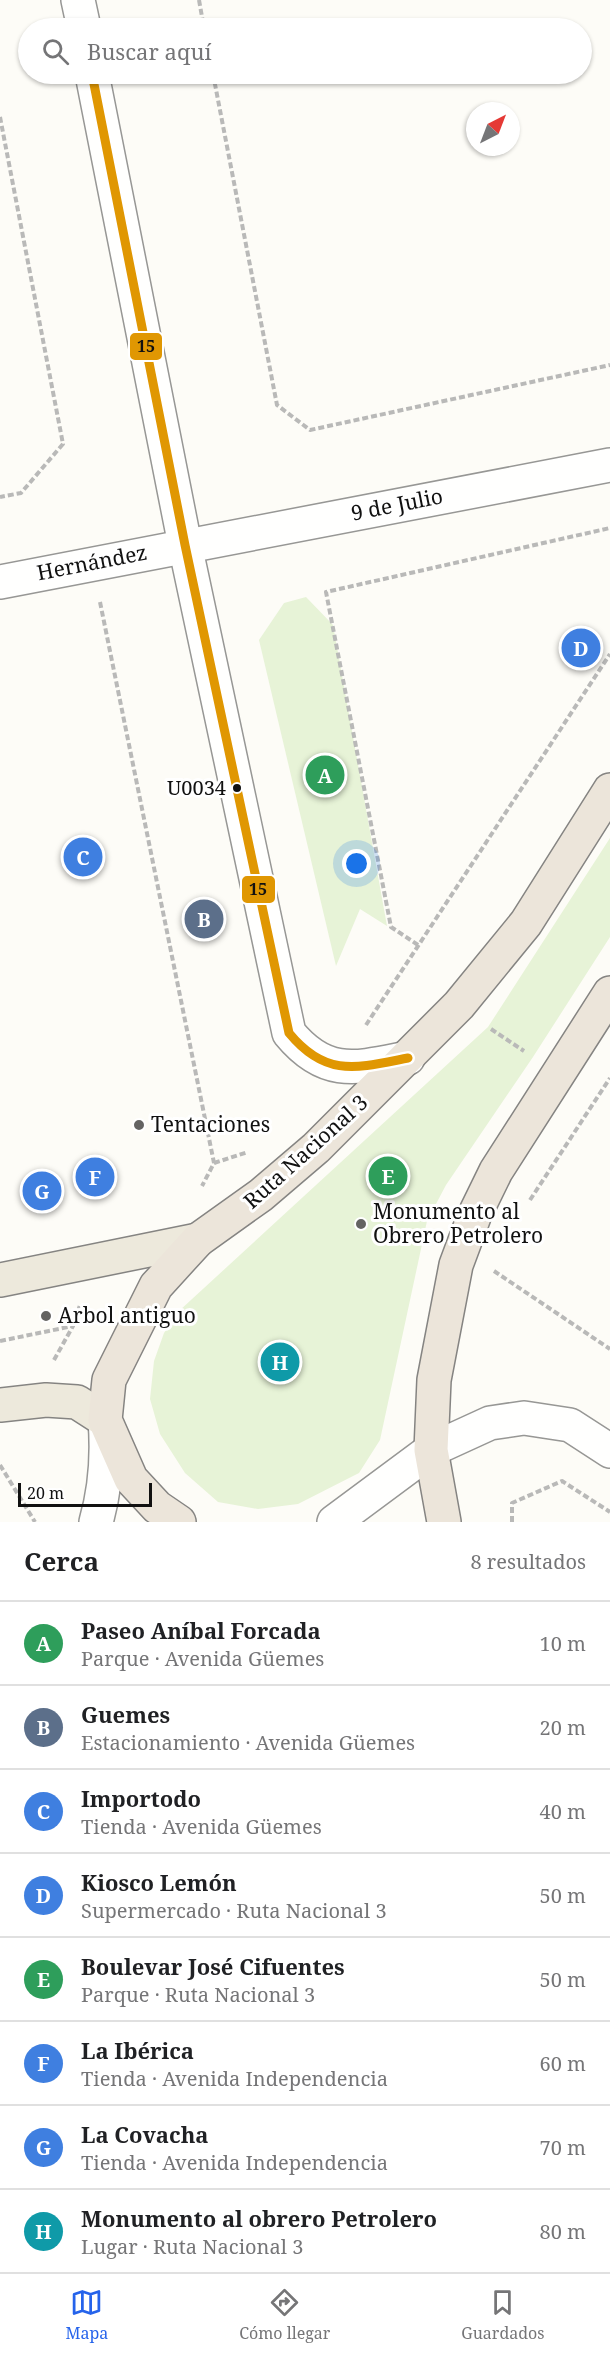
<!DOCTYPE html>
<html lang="es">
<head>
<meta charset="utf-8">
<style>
	:root { --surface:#fff; --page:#f6f6f6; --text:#202124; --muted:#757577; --line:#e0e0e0; --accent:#2563eb }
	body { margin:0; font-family:"Noto Serif",serif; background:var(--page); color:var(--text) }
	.compass { position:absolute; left:466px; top:102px; width:54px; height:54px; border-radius:50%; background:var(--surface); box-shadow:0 2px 4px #0004; rotate:42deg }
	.scale { position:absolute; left:18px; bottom:15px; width:134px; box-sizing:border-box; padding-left:6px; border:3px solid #111; border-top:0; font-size:16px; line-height:21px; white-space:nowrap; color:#111; -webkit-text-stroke:4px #fff; paint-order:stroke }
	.you { position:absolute; left:357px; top:864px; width:21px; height:21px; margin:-15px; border:4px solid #fff; border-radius:50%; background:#1a73e8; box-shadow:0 0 0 9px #1a73e833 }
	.badge { display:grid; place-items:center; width:39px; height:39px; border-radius:50%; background:var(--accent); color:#fff; font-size:20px; font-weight:700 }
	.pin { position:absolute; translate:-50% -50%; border:3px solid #fff; box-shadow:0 2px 6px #0006 }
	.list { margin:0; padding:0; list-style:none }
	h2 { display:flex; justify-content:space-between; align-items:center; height:78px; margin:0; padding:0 24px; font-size:26px }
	h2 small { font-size:20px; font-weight:400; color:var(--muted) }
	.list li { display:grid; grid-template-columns:39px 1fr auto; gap:18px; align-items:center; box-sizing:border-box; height:84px; padding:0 24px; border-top:2px solid var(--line) }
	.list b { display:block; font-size:22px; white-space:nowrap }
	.list p { margin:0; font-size:20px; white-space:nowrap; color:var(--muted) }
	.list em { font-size:20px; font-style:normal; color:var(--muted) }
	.icon { flex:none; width:33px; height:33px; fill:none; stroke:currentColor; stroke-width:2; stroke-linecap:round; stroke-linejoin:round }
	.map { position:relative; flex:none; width:610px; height:1522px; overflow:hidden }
	.search { position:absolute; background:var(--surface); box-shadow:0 2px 4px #0004; left:18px; right:18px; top:18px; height:66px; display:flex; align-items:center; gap:15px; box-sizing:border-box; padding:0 21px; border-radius:33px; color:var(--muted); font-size:22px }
	.sheet { height:750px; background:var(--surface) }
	nav { display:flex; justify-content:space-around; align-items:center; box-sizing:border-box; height:84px; border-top:2px solid var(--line); background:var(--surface); font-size:16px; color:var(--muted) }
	nav a { display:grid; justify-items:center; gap:3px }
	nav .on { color:var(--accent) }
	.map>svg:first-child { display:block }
	.grass { fill:#e7f3d7 }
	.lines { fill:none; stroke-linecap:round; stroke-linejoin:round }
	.minor-casing { stroke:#979795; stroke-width:36 }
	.tertiary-casing { stroke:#979795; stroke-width:36 }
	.primary-casing { stroke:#858482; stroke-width:36 }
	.trunk-casing { stroke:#858482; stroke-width:36 }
	.path { stroke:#b9b9b8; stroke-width:4; stroke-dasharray:6 3; stroke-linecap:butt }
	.minor { stroke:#fffffe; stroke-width:33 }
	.tertiary { stroke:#fffffe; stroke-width:33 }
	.primary { stroke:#ede9dc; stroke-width:33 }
	.trunk { stroke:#ece5da; stroke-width:33 }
	.bus-1-casing { stroke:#fff; stroke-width:14 }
	.bus-1 { stroke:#e09702; stroke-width:9 }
	.bus-dot { fill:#111; stroke:#fff; stroke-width:2 }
	.poi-dot { fill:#646362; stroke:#fff; stroke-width:2 }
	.labels { text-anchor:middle; stroke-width:6; stroke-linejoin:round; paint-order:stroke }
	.bus-label { font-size:20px; fill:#111; stroke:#fff; text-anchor:end }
	.street-label { font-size:21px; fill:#111; stroke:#fff }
	.poi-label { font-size:21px; fill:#111; stroke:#fff; text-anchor:start }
	.line-badge { stroke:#fff; stroke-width:2 }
	.pale-badge-label { font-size:16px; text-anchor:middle; font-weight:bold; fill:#111 }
</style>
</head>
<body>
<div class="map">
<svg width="610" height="1522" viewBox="0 0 610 1522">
	<rect width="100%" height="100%" fill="#fdfcf7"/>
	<g class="grass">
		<path d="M306 597 333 625 387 926 360 909 336 966 259 640 284 603Z"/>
		<path d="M610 838V937L533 1057 446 1185 427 1221 380 1440 359 1473 298 1504 258 1509 218 1502 185 1473 160 1434 150 1399 154 1361 164 1333 179 1311 488 1027Z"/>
	</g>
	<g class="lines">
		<defs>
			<path id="minor" d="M0 582 610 465"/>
			<g id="tertiary">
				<path d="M78 0 84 28"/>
				<path d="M92 74 185 545 289 1033C326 1078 357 1068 408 1058"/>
				<path d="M96 1522C106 1487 108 1456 105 1420"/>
				<path d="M334 1522 431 1450 490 1423 524 1418 570 1425 610 1451"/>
			</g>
			<g id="primary">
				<path d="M0 1280 198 1240"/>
				<path d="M0 1405 46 1400 77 1402 105 1420"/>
			</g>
			<g id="trunk">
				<path d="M179 1522 157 1507 131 1479 105 1420 109 1380 156 1286 198 1240 261 1195 316 1148 459 1005 526 923 610 790"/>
				<path d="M444 1522 431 1450 434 1380 456 1265 475 1214 496 1171 610 993"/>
			</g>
		</defs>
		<use href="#minor" class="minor-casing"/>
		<use href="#tertiary" class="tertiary-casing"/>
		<use href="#primary" class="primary-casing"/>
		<use href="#trunk" class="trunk-casing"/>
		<g class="path">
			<path d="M199 0 204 28"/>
			<path d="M213 74 277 405 310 430 610 365"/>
			<path d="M0 117 63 444 21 493 0 497"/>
			<path d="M100 602 214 1163 202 1186"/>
			<path d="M418 945 391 927 326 592 610 528"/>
			<path d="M366 1025 610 654"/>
			<path d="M491 1029 524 1051"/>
			<path d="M214 1163 248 1152"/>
			<path d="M530 1200 610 1078"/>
			<path d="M494 1271 610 1349"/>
			<path d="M0 1341 73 1326"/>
			<path d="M54 1360 73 1326 80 1305"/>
			<path d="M0 1465 35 1522"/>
			<path d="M512 1522V1503L562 1481 610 1512"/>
		</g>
		<use href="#minor" class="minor"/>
		<use href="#tertiary" class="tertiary"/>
		<use href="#primary" class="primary"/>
		<use href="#trunk" class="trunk"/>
		<defs>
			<path id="bus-1" d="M92 74 185 545 289 1033C326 1078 357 1068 408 1058"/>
		</defs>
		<use href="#bus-1" class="bus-1-casing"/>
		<use href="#bus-1" class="bus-1"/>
	</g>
	<circle class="bus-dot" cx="237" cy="788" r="5"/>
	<g class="poi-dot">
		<circle cx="139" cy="1125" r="6"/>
		<circle cx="361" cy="1224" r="6"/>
		<circle cx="46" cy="1316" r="6"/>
	</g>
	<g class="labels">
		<g class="bus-label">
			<text x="226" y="795">U0034</text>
		</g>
		<g class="street-label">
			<text transform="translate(397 505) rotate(-11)" y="7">9 de Julio</text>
			<text transform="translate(92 563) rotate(-11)" y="7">Hernández</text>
			<text transform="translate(306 1152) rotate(-42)" y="7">Ruta Nacional 3</text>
		</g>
		<g class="poi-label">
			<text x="151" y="1132">Tentaciones</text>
			<text x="373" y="1219">Monumento al<tspan x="373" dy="24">Obrero Petrolero</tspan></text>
			<text x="58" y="1323">Arbol antiguo</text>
		</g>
	</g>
	<g class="line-badge">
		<rect x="129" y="332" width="34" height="29" rx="6" fill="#e09702"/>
		<rect x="241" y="875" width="35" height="29" rx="6" fill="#e09702"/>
	</g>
	<g class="pale-badge-label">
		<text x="146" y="352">15</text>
		<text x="258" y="895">15</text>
	</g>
</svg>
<svg class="compass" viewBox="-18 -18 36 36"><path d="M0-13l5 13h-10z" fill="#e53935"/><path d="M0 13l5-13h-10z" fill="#757577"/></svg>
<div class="scale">20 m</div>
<div class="you"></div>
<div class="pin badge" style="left:325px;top:775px;background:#2e9e5b">A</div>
<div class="pin badge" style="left:204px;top:919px;background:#5c6f8a">B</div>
<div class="pin badge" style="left:83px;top:857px;background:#3f7fe0">C</div>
<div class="pin badge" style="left:581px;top:648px;background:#3f7fe0">D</div>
<div class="pin badge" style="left:388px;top:1176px;background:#2e9e5b">E</div>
<div class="pin badge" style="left:95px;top:1177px;background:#3f7fe0">F</div>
<div class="pin badge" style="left:42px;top:1191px;background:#3f7fe0">G</div>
<div class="pin badge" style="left:280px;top:1362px;background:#0f9aa8">H</div>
<div class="search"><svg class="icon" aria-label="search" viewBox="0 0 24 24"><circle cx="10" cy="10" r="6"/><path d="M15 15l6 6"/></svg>Buscar aquí</div>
</div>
<section class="sheet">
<h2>Cerca<small>8 resultados</small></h2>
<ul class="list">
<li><span class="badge" style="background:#2e9e5b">A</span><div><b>Paseo Aníbal Forcada</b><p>Parque · Avenida Güemes</p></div><em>10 m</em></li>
<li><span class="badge" style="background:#5c6f8a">B</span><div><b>Guemes</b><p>Estacionamiento · Avenida Güemes</p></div><em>20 m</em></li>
<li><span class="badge" style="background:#3f7fe0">C</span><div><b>Importodo</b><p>Tienda · Avenida Güemes</p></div><em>40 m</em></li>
<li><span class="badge" style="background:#3f7fe0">D</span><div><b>Kiosco Lemón</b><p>Supermercado · Ruta Nacional 3</p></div><em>50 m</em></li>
<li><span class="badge" style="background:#2e9e5b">E</span><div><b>Boulevar José Cifuentes</b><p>Parque · Ruta Nacional 3</p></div><em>50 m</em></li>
<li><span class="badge" style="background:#3f7fe0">F</span><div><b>La Ibérica</b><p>Tienda · Avenida Independencia</p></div><em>60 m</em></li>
<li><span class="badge" style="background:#3f7fe0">G</span><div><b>La Covacha</b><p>Tienda · Avenida Independencia</p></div><em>70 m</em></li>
<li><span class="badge" style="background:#0f9aa8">H</span><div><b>Monumento al obrero Petrolero</b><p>Lugar · Ruta Nacional 3</p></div><em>80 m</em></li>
</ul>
</section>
<nav>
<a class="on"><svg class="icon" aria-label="map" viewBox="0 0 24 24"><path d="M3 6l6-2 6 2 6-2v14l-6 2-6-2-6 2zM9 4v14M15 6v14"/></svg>Mapa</a>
<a><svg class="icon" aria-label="directions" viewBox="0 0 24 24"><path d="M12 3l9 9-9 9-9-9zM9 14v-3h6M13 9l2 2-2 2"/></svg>Cómo llegar</a>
<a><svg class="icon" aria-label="saved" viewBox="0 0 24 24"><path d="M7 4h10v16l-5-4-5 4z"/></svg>Guardados</a>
</nav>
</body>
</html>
